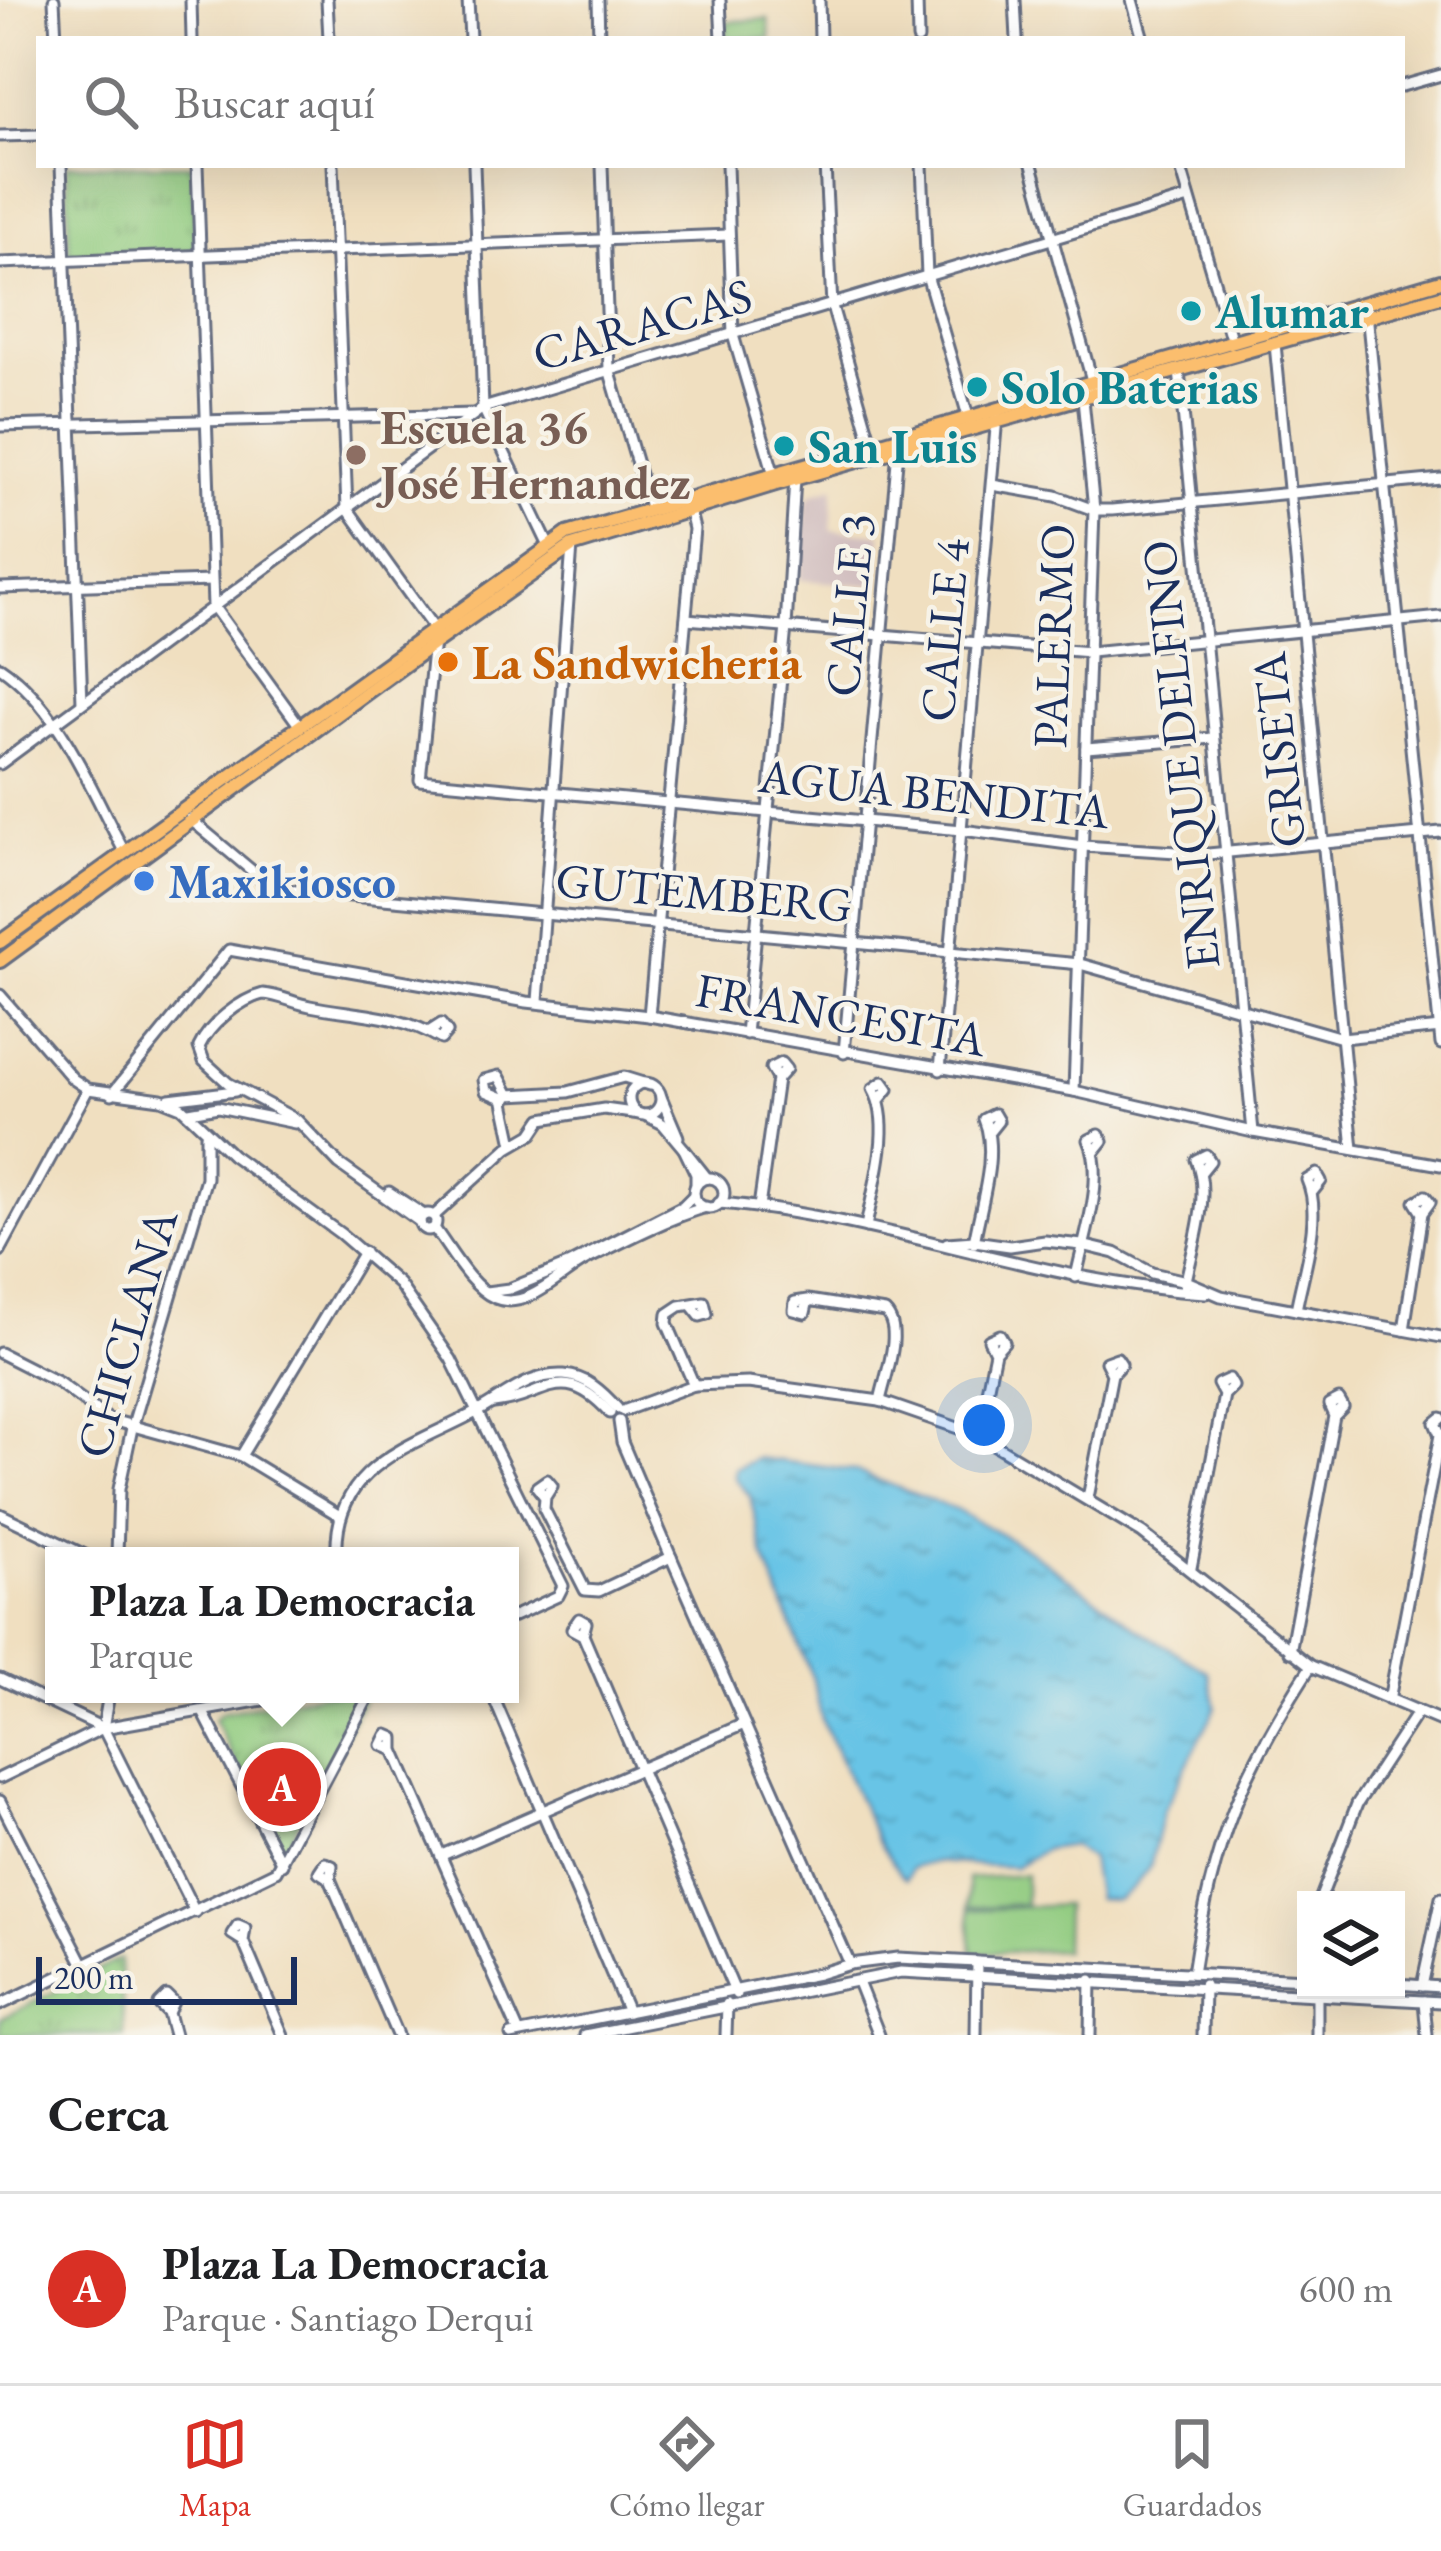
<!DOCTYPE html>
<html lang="es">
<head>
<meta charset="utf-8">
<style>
	:root { --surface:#fff; --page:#f2f2f2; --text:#202124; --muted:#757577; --line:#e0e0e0; --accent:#d93025 }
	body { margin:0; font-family:"EB Garamond",serif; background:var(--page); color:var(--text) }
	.controls { position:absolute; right:36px; bottom:36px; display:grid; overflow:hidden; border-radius:0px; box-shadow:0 12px 48px #0002 }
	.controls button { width:108px; height:108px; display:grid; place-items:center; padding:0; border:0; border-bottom:3px solid var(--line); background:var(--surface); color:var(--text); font:60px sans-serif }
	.scale { position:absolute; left:36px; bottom:30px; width:261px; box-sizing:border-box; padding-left:12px; border:6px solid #1b2f5e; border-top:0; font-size:33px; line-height:42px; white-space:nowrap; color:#1b2f5e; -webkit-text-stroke:9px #f7f3e8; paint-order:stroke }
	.you { position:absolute; left:984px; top:1425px; width:42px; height:42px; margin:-30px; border:9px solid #fff; border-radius:50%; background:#1a73e8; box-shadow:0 0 0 18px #1a73e833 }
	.badge { display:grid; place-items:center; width:78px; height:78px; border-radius:50%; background:var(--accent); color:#fff; font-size:39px; font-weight:700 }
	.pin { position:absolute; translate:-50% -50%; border:6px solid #fff; box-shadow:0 3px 12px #0006 }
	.popup { position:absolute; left:45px; top:1547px; width:474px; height:156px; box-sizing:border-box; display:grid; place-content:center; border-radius:0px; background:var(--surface); filter:drop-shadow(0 3px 9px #0005); font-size:39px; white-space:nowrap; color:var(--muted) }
	.popup b { font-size:45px; color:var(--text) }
	.popup::after { content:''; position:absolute; left:50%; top:100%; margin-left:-24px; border:24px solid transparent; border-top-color:var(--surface) }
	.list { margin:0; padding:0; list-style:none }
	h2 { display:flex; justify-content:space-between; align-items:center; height:156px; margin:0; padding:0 48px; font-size:51px }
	h2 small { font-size:39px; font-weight:400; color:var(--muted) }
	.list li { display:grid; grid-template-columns:78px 1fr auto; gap:36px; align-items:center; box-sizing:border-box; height:192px; padding:0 48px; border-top:3px solid var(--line) }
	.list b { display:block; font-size:45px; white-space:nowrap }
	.list p { margin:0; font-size:39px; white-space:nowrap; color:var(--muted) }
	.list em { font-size:39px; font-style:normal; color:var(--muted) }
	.icon { flex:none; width:66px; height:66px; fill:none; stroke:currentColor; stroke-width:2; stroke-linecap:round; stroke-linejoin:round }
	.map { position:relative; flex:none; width:1441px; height:2035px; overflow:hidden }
	.search { position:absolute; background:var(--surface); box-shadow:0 12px 48px #0002; left:36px; right:36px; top:36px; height:132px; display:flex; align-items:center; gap:30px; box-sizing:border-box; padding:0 42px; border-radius:0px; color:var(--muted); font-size:45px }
	.sheet { height:348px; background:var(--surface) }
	nav { display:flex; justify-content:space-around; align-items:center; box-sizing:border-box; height:168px; border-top:3px solid var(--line); background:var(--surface); font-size:33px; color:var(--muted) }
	nav a { display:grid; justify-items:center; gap:6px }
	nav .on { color:var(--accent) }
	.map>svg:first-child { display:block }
	.industrial { fill:#d2bfc0 }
	.grass { fill:#90cb7f; stroke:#567d6e; stroke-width:3 }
	.park { fill:url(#park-tufts); stroke:#567d6e; stroke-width:3 }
	.water { fill:url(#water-ripples); stroke:#427aa2; stroke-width:3 }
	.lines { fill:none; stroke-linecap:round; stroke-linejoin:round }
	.minor-casing { stroke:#666d80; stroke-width:15 }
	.major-casing { stroke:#666d80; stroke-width:18 }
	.minor { stroke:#fff; stroke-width:9 }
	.major { stroke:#fbbe6e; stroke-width:12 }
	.culture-dot { fill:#0f9aa8; stroke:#f7f3e8; stroke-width:4.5 }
	.education-dot { fill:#8d6e63; stroke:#f7f3e8; stroke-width:4.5 }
	.food-dot { fill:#e8710a; stroke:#f7f3e8; stroke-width:4.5 }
	.shop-dot { fill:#3f7fe0; stroke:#f7f3e8; stroke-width:4.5 }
	.labels { text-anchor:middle; stroke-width:9; stroke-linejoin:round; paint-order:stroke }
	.culture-label { font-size:48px; font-weight:bold; fill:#0d838f; stroke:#f7f3e8; text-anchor:start }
	.street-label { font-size:48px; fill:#1b2f5e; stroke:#f7f3e8 }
	.education-label { font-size:48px; font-weight:bold; fill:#785e54; stroke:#f7f3e8; text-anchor:start }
	.food-label { font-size:48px; font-weight:bold; fill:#c56008; stroke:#f7f3e8; text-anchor:start }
	.shop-label { font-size:48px; font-weight:bold; fill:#366cbe; stroke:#f7f3e8; text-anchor:start }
</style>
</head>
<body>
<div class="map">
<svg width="1441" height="2035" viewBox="0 0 1441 2035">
	<defs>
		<pattern id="park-tufts" width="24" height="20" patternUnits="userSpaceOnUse" patternTransform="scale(3)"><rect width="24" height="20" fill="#90cb7f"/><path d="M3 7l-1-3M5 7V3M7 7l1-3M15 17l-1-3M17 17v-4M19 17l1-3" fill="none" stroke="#75a56b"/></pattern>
		<pattern id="water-ripples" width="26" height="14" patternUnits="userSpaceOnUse" patternTransform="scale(3)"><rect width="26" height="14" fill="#68c4e6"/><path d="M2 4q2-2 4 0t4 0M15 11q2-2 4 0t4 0" fill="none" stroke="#55a0be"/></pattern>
	</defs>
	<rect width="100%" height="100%" fill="#f7f3e8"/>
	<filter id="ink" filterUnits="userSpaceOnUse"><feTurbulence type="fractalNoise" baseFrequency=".00833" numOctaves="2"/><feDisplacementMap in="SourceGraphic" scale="24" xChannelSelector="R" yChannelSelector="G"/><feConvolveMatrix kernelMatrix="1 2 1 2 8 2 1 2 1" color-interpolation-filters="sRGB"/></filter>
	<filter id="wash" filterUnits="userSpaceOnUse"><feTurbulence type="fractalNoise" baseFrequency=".004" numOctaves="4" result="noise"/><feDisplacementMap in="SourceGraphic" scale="48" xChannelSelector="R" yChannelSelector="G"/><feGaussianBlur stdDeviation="2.7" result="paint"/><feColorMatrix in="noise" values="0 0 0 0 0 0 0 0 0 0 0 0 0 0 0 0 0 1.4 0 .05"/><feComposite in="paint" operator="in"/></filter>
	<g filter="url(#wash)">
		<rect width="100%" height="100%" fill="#f0dfc0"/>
		<path class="industrial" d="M834 487 831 530 882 534 878 586 800 580 806 503 812 494Z"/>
		<g class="grass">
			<path d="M768 19 770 39H727L726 22Z"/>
			<path d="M1025 1875V1904L968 1908V1879Z"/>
			<path d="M1065 1905 1064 1950 972 1953 969 1910Z"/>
		</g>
		<g class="park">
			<path d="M67 165H192L195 245 191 251 69 255Z"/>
			<path d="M318 1694H366L283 1853 279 1852 214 1719 222 1712Z"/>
			<path d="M120 1959 124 2035H0V2019Z"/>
		</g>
		<path class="water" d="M758 1458 855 1471 956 1510 1029 1550 1143 1632 1208 1672 1216 1707 1163 1812 1150 1867 1132 1889 1116 1900 1097 1899 1090 1859 1072 1845 1045 1849 1015 1867 933 1862 912 1868 906 1879 902 1876 878 1842 822 1720 813 1680 764 1556 750 1496 735 1478V1469Z"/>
	</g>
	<g filter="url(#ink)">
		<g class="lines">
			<defs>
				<g id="minor">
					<path d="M54 0 56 39"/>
					<path d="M191 0 192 39"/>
					<path d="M327 0 329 39"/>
					<path d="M468 0 470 39"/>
					<path d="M598 0 599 39"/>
					<path d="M720 0 722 39"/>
					<path d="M819 0 820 39"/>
					<path d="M917 0 918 39"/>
					<path d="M1015 0 1017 39"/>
					<path d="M1132 0 1143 39"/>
					<path d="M1402 86 1441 75"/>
					<path d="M0 136 39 135"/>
					<path d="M61 165 82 702"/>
					<path d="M197 165 213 606 299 725"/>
					<path d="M333 165 347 508 435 630 420 780 962 830 1083 846 1208 854 1441 832"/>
					<path d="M474 165 483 408 548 544"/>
					<path d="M602 165 609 369 650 508"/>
					<path d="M727 165 733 335 775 478"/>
					<path d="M825 165 832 306 872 446"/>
					<path d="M922 165 927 275 970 423"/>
					<path d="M1032 165 1093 384 1083 399 1094 510 1074 1091"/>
					<path d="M1180 165 1232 342"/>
					<path d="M0 263 729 235"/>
					<path d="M1366 303 1441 1044"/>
					<path d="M1275 344 1353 1149"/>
					<path d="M1179 370 1253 1132"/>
					<path d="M0 426 474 414"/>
					<path d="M992 485 1056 496 1094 510H1112L1441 479"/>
					<path d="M0 588 211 581"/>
					<path d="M686 619 1090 652 1441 617"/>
					<path d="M0 667C61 708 91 790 125 853"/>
					<path d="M1086 748 1214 738"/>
					<path d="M0 764 483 408 1189 198"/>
					<path d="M190 819 263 880 286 890 1080 964 1342 1038 1441 1028"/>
					<path d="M0 995 73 1079 88 1089 161 1099 181 1107 232 1155 341 1234 399 1284 451 1359 563 1586 558 1596 510 1618"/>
					<path d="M538 1001 572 546"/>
					<path d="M649 1016 694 529 689 508"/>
					<path d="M746 1034 786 627 795 478"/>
					<path d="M844 1053 898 450"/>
					<path d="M940 1070 997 417"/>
					<circle cx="645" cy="1099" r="16"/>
					<path d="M112 1094 229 950 527 1002 649 1016 1074 1091 1253 1132 1441 1165"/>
					<path d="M661 1097 678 1137"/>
					<path d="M169 1099 235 1091"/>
					<path d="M505 1099 486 1091 484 1080 499 1076 509 1095"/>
					<path d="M189 1112 218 1107 295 1123"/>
					<path d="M645 1115 663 1124 684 1149"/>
					<path d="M513 1144 504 1102 509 1095 568 1092 624 1077 650 1085"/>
					<circle cx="709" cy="1193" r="15"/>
					<path d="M696 1185V1174L684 1149 707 1178"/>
					<path d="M389 1192 424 1215"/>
					<path d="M719 1203C884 1217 1040 1283 1206 1293"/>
					<path d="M759 1207 777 1079 786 1069 781 1063 771 1068 777 1079"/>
					<circle cx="428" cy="1222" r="8"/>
					<path d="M434 1216 508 1148 532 1134 542 1119 604 1109 640 1114"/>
					<path d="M420 1222 339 1164 297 1120 228 1083 204 1061 199 1047C209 1025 239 1000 263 994 279 995 294 1003 310 1006 355 1015 401 1014 441 1039L447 1032 441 1024 430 1031"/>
					<path d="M866 1227C873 1186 894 1125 873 1089L883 1082 888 1089 880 1099"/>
					<path d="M434 1228C450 1249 470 1287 495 1298 527 1312 562 1272 586 1260 624 1241 666 1219 706 1207"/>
					<path d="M947 1243 974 1241 1010 1246 1045 1241 1082 1245 1115 1253 1152 1273 1186 1281 1221 1296 1441 1337"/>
					<path d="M974 1243C980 1206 999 1154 984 1119L994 1114 998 1121 990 1131"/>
					<path d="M0 1251 88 1089"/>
					<path d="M1076 1277C1084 1237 1106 1178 1089 1140L1099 1135 1103 1141 1095 1151"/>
					<path d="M1185 1286C1192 1248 1212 1195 1196 1160L1206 1155 1210 1161 1202 1171"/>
					<path d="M486 1292 509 1289 568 1265 683 1206 694 1195"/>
					<path d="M808 1300 805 1313 794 1310 795 1302 808 1300 885 1312C904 1330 885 1376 880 1401"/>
					<path d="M692 1306 700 1316 707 1314 704 1302 680 1306 668 1314 667 1323 694 1385"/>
					<path d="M1296 1310C1303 1271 1323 1216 1307 1180L1317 1174 1321 1181 1313 1191"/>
					<path d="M1404 1330 1422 1213 1430 1202 1425 1196 1415 1202 1422 1213"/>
					<path d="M0 1353 59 1383 108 1419 241 1456 340 1516"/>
					<path d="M494 1403C544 1399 561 1359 610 1413"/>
					<path d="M623 1411 694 1385 748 1383 880 1401 978 1435 1142 1533 1311 1666 1441 1721"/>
					<path d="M619 1421 622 1442 671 1557 850 1964"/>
					<path d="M978 1435 995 1352 1004 1342 1000 1335 989 1340 995 1352"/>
					<path d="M241 1456 364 1252"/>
					<path d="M545 1497 552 1486 547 1480 537 1487 545 1497 544 1509 585 1590 599 1591 671 1557"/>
					<path d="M1088 1498 1112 1374 1121 1364 1117 1358 1106 1362 1112 1374"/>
					<path d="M0 1514 87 1556"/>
					<path d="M117 1556 119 1489 132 1428 206 1178V1135"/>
					<path d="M337 1556C332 1463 415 1446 480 1410 507 1395 530 1373 564 1375 587 1377 602 1391 617 1408"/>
					<path d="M1191 1568 1224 1395 1233 1386 1229 1379 1218 1384 1224 1395"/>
					<path d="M583 1635 572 1629 579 1619 586 1623 583 1635 736 1994"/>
					<path d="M1290 1652 1334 1416 1343 1407 1339 1400 1329 1405 1334 1416"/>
					<path d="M0 1679 103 1728"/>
					<path d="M109 1694 103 1728 195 1912"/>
					<path d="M492 1694 628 2012"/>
					<path d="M1389 1700 1440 1435 1435 1423 1441 1418"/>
					<path d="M203 1712 282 1864"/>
					<path d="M394 1750 382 1745 387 1735 394 1738V1750L519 2033"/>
					<path d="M0 1778 103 1728 297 1694"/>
					<path d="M0 1801 84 1965"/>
					<path d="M442 1855 744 1724"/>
					<path d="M330 1879 319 1872 325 1863 332 1866 330 1879 397 2035"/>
					<path d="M1320 1900 1357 1804 1418 1711"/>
					<path d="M243 1941 245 1928 238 1925 232 1934 243 1941 283 2035"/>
					<path d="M1193 1973C1212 1844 1240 1775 1311 1666"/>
					<path d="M858 1982 879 2035"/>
					<path d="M1396 1984 1441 1987"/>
					<path d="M1422 1986 1441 1898"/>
					<path d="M1424 2001 1427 2035"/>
					<path d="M0 2005 276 1871 370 1694"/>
					<path d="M168 2013 173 2002 167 1996 159 2004 168 2013 174 2035"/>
					<path d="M511 2035 818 1974 850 1964 898 1958 1306 1979"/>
					<path d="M585 2035 901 1972 1441 2002"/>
					<path d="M726 2035 727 2004"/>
					<path d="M976 2035 977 1962"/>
					<path d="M1090 2035 1091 1980"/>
					<path d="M1203 2035 1204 1985"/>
					<path d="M1317 2035V1990"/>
				</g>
				<g id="major">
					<path d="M0 942 567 534 1441 281"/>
					<path d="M0 961 436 642 572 546 776 484 1441 296"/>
				</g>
			</defs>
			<use href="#minor" class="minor-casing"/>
			<use href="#major" class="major-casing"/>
			<use href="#minor" class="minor"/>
			<use href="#major" class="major"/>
		</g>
	</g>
	<g class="culture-dot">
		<circle cx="1191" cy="311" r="12"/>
		<circle cx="977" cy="387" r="12"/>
		<circle cx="784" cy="446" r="12"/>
	</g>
	<circle class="education-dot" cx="356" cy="455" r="12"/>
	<circle class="food-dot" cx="448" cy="662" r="12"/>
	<circle class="shop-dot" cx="144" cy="881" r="12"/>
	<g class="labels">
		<g class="culture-label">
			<text x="1215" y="328">Alumar</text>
			<text x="1001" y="404">Solo Baterias</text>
			<text x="808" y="463">San Luis</text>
		</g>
		<g class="street-label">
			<text transform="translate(642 324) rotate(-16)" y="17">CARACAS</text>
			<text transform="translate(849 605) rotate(-85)" y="17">CALLE 3</text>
			<text transform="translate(944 630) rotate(-85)" y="17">CALLE 4</text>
			<text transform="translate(1053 636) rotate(-88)" y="17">PALERMO</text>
			<text transform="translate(1278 750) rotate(-96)" y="17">GRISETA</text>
			<text transform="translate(1180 755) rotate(-96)" y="17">ENRIQUE DELFINO</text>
			<text transform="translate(934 793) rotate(6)" y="17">AGUA BENDITA</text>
			<text transform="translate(704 892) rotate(5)" y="17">GUTEMBERG</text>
			<text transform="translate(841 1014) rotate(10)" y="17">FRANCESITA</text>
			<text transform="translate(126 1333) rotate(-74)" y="17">CHICLANA</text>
		</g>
		<g class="education-label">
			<text x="380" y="444">Escuela 36<tspan x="380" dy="55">José Hernandez</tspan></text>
		</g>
		<g class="food-label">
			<text x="472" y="679">La Sandwicheria</text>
		</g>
		<g class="shop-label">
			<text x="168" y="898">Maxikiosco</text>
		</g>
	</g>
</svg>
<div class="controls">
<button><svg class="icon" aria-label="layers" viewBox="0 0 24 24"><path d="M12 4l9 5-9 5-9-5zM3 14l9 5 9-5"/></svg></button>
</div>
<div class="scale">200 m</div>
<div class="you"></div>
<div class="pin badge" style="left:282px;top:1787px">A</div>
<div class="popup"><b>Plaza La Democracia</b>Parque</div>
<div class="search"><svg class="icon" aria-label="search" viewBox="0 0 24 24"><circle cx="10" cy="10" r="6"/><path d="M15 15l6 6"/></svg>Buscar aquí</div>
</div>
<section class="sheet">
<h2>Cerca<small></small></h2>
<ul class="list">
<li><span class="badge">A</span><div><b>Plaza La Democracia</b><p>Parque · Santiago Derqui</p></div><em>600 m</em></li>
</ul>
</section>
<nav>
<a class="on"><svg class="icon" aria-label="map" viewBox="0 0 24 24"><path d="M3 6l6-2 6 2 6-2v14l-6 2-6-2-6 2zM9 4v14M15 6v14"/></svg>Mapa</a>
<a><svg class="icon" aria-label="directions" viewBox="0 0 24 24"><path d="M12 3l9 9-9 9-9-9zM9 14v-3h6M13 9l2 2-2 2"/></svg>Cómo llegar</a>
<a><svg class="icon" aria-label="saved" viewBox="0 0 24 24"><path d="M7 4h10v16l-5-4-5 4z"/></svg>Guardados</a>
</nav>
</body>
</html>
